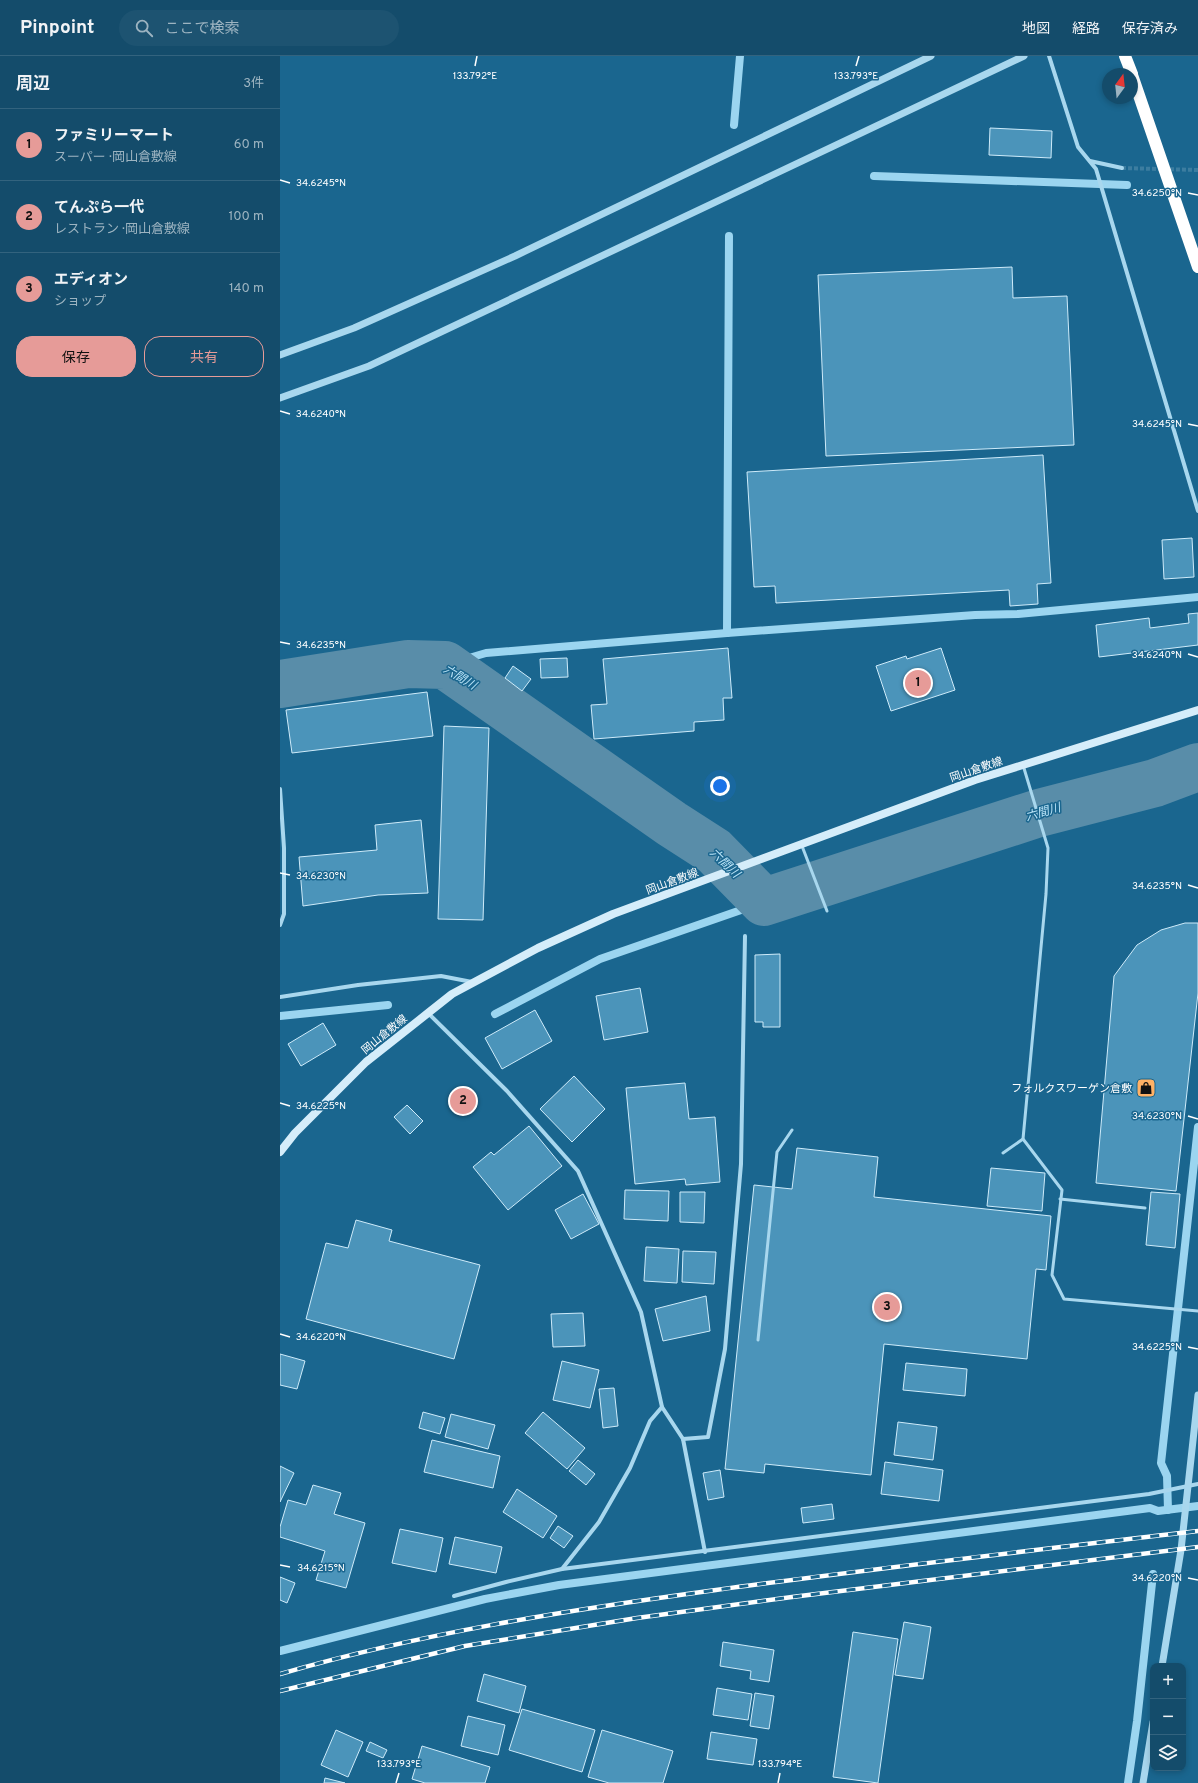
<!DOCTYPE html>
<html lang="ja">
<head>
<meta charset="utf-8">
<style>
	:root { --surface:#144c6b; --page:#1d5371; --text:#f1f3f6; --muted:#9db4c1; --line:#33637e; --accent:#e69b98 }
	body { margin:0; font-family:Overpass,"Noto Sans JP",sans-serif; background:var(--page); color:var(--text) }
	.controls { position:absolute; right:12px; bottom:12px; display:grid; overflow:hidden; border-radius:8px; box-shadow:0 2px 6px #0003 }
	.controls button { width:36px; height:36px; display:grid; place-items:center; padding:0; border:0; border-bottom:1px solid var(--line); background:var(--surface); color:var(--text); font:20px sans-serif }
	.compass { position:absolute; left:822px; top:12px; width:36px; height:36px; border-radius:50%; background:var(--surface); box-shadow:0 2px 6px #0003; rotate:15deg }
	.you { position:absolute; left:440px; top:730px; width:14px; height:14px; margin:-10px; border:3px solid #fff; border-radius:50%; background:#1a73e8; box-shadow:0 0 0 6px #1a73e833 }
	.badge { display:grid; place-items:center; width:26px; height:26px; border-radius:50%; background:var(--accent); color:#111; font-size:13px; font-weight:700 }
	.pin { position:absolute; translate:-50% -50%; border:2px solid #fff; box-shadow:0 1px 4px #0006 }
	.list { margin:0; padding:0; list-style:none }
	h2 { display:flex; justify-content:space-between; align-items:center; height:52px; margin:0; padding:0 16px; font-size:17px }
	h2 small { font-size:13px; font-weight:400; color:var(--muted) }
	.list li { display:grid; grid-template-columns:26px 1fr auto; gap:12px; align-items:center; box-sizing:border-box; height:72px; padding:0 16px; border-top:1px solid var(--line) }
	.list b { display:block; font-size:15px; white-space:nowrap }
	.list p { margin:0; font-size:13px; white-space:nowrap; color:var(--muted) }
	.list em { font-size:13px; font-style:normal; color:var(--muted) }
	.actions { display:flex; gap:8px; padding:12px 16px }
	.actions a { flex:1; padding:9px 0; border:1px solid var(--accent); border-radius:16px; text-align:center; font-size:14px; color:var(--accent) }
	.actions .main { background:var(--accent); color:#111 }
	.icon { flex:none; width:22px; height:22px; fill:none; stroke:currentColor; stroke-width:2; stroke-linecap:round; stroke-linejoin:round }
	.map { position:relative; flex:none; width:918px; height:1727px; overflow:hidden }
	header { display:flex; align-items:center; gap:24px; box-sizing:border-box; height:56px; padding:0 20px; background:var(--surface); border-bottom:1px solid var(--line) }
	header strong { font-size:19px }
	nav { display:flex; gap:22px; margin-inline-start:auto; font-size:14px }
	.search { width:280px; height:36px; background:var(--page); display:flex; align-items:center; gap:10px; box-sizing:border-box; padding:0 14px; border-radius:22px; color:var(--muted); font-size:15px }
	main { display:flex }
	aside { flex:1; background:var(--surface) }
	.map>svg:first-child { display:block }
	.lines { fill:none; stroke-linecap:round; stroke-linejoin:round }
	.stream { stroke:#9bd5f0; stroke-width:8 }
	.river { stroke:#598da9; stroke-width:48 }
	.building { fill:#4b94ba; stroke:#ceebfa }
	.minor-tunnel { stroke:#3c7da0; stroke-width:4; stroke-dasharray:4 2; stroke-linecap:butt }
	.service { stroke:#a8d7ee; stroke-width:3 }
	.minor { stroke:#a8d7ee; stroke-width:4 }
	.tertiary { stroke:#a8d7ee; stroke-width:7 }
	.secondary { stroke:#d5edfa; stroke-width:8 }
	.motorway { stroke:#fff; stroke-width:12 }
	.rail-casing { stroke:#fff; stroke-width:4.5 }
	.rail { stroke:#1a668f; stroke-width:3; stroke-dasharray:9; stroke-linecap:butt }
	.ticks { fill:none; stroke:#fff; stroke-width:1.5 }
	.labels { text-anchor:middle; stroke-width:3; stroke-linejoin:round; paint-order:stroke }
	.street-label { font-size:11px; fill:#fff; stroke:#1a668f }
	.poi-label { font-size:11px; fill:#fff; stroke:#1a668f; text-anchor:end }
	.water-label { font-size:12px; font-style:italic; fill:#b8e2f6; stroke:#1a668f }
	.ticks-label { font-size:10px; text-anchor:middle; fill:#fff; stroke:#1a668f; stroke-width:3; stroke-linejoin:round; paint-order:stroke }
</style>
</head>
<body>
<header>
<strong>Pinpoint</strong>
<div class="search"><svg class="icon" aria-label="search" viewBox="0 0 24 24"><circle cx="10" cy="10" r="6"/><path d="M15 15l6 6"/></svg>ここで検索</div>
<nav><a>地図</a><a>経路</a><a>保存済み</a></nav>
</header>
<main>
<aside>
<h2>周辺<small>3件</small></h2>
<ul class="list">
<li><span class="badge">1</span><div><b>ファミリーマート</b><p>スーパー · 岡山倉敷線</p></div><em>60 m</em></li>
<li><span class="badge">2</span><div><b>てんぷら一代</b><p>レストラン · 岡山倉敷線</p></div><em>100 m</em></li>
<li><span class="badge">3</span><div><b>エディオン</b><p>ショップ</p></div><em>140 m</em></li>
</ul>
<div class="actions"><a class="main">保存</a><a>共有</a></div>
</aside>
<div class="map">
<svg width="918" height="1727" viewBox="0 0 918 1727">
	<rect width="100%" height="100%" fill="#1a668f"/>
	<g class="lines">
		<g class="stream">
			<path d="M454 69 460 0"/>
			<path d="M594 120 847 129"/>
			<path d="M447 577 449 180"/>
			<path d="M165 609 206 597 447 577 695 559 738 558 918 541"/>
			<path d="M915 712 918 717"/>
			<path d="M215 958 320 903 484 846"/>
			<path d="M0 960 108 949"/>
			<path d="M888 1454 887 1420 881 1407 918 1071"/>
			<path d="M0 1595 205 1543 279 1529 870 1452 878 1455 918 1450"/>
			<path d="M848 1727 857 1665 873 1518"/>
		</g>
		<path class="river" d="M0 628 128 608 165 609 392 768 434 795 484 846 759 757 875 727 918 711"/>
	</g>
	<g class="building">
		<path d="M710 72 772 75 771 102 709 99Z"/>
		<path d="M732 211 733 242 787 240 794 389 546 400 538 219Z"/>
		<path d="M763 399 771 527 757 528 758 548 730 550 729 534 496 547 495 530 474 531 467 416Z"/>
		<path d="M912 482 914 521 884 523 882 484Z"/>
		<path d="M918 557V589L819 601 816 569 869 562 870 572 909 567 908 558Z"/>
		<path d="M448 592 452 642H443L444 664 414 666V675L314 683 311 649 327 648 323 603Z"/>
		<path d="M661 592 675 634 611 655 596 610 626 600 627 603Z"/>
		<path d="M287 602 288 621 261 622 260 603Z"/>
		<path d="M233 610 251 623 242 635 225 622Z"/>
		<path d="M147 636 153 680 12 697 6 654Z"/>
		<path d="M164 670 209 672 203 864 158 863Z"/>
		<path d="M141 764 148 837 98 839 23 850 19 801 97 794 95 769Z"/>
		<path d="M905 867H918V937L896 1135 816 1127 834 920 857 889 881 874Z"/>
		<path d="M500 898V971H483V966H475V899Z"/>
		<path d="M360 932 368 976 324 984 316 940Z"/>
		<path d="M255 954 272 985 222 1013 205 982Z"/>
		<path d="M43 967 56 989 21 1010 8 988Z"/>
		<path d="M294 1020 325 1053 292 1086 260 1053Z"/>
		<path d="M405 1027 409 1063 435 1061 440 1126 406 1129 405 1123 355 1128 346 1032Z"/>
		<path d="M127 1049 143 1065 130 1078 114 1061Z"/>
		<path d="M249 1070 282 1110 228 1154 193 1111 211 1096 214 1099Z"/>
		<path d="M517 1092 598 1101 594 1141 771 1160 766 1214 756 1213 747 1303 604 1288 591 1419 485 1408 484 1417 445 1413 474 1129 512 1133Z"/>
		<path d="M711 1112 765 1117 762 1155 707 1150Z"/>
		<path d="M345 1134 389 1135 388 1165 344 1163Z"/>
		<path d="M400 1136H425L424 1167 400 1166Z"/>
		<path d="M871 1136 900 1138 895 1192 866 1189Z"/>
		<path d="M303 1138 319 1168 291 1183 275 1154Z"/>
		<path d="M76 1164 112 1174 109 1185 200 1209 174 1303 26 1263 46 1187 68 1192Z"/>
		<path d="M366 1191 399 1193 397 1227 364 1225Z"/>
		<path d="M403 1195 436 1196 434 1228 402 1226Z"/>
		<path d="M426 1240 430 1275 383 1285 375 1253Z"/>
		<path d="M303 1257 305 1290 273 1291 271 1258Z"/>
		<path d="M0 1298 25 1305 17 1333 0 1329Z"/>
		<path d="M282 1305 319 1314 310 1352 273 1344Z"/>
		<path d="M626 1307 687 1313 685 1340 623 1334Z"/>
		<path d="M334 1332 338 1370 323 1372 319 1333Z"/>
		<path d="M143 1356 165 1362 160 1378 139 1372Z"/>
		<path d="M263 1356 305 1392 287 1413 245 1377Z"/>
		<path d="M171 1358 215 1369 208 1393 165 1381Z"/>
		<path d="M618 1366 657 1371 653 1404 614 1399Z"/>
		<path d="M152 1384 220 1400 213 1432 144 1416Z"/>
		<path d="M298 1404 315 1418 306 1429 289 1415Z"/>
		<path d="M605 1406 663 1414 659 1445 601 1438Z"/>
		<path d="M0 1410 14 1417 0 1446Z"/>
		<path d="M440 1414 444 1441 428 1444 423 1417Z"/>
		<path d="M33 1429 61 1437 54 1458 85 1467 66 1532 36 1524 45 1495 0 1481V1471L8 1444 26 1449Z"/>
		<path d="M237 1433 277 1460 263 1482 223 1456Z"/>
		<path d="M552 1448 554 1463 523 1467 521 1452Z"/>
		<path d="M278 1470 293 1480 284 1492 270 1482Z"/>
		<path d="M120 1473 163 1482 156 1516 112 1507Z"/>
		<path d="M175 1481 222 1491 216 1517 169 1508Z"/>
		<path d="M0 1521 15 1527 7 1547 0 1544Z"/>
		<path d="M624 1566 651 1571 643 1623 615 1619Z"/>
		<path d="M573 1576 618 1583 598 1727 553 1721Z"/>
		<path d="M443 1586 494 1594 489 1626 470 1623 471 1615 440 1610Z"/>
		<path d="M204 1618 246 1630 239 1657 197 1645Z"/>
		<path d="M437 1632 472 1638 468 1664 433 1659Z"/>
		<path d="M475 1637 494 1640 489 1673 470 1670Z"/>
		<path d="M242 1653 315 1674 302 1716 229 1694Z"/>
		<path d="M188 1660 225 1669 218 1699 181 1690Z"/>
		<path d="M56 1674 83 1686 68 1721 41 1709Z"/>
		<path d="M322 1674 393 1695 383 1727H329L308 1721Z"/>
		<path d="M431 1676 477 1683 473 1709 427 1703Z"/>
		<path d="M90 1686 107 1694 103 1702 86 1695Z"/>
		<path d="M142 1690 210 1711 205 1727H145L132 1723Z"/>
		<path d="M45 1722 65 1727H44Z"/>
	</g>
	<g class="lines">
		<path class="minor-tunnel" d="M842 112 918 114"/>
		<g class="service">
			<path d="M743 709 768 792 766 838 743 1083 782 1134 772 1219 784 1243 918 1255"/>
			<path d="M522 790 547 855"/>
			<path d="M723 1097 743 1083"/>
			<path d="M780 1143 865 1152"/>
			<path d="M478 1284 497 1096 512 1074"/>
		</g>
		<g class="minor">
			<path d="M769 0 798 91 816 113 918 455"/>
			<path d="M810 105 842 112"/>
			<path d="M0 733 4 792V858L0 869"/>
			<path d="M0 941 78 929 161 920 192 926"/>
			<path d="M148 957 227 1035 298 1115 361 1256 382 1351 403 1383 425 1496"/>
			<path d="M403 1383 428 1381 445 1293 461 1108 465 880"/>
			<path d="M282 1513 319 1466 350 1412 370 1365 382 1351"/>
			<path d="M174 1540 226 1526 282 1513 869 1438 918 1428"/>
		</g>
		<g class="tertiary">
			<path d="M0 299 74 272 235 200 651 0"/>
			<path d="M0 342 89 310 744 0"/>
			<path d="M882 1610 901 1494 918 1339"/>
			<path d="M863 1727 873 1666"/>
		</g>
		<path class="secondary" d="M0 1096 15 1077 86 1006 148 957 172 938 258 892 333 858 695 724 918 654"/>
		<g class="motorway">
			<path d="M845 0 852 18"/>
			<path d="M852 19 918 211"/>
		</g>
		<defs>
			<g id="rail">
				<path d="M0 1618C142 1577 289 1554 436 1534 596 1512 757 1494 918 1475"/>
				<path d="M0 1635 185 1590 357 1562 512 1541 918 1491"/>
			</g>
		</defs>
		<use href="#rail" class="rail-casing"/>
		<use href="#rail" class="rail"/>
	</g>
	<path class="ticks" d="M195 10 197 0M576 10 579 0M0 124 10 127M908 137 918 139M0 355 10 358M908 368 918 370M0 586 10 588M908 598 918 601M0 817 10 819M908 829 918 832M0 1047 10 1050M908 1060 918 1063M0 1278 10 1281M908 1291 918 1293M0 1509 10 1511M908 1522 918 1524M116 1727 119 1717M498 1727 500 1717"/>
	<defs>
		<symbol id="shop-square" viewBox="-11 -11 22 22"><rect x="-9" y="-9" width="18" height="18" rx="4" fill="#ffb165" stroke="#1a668f"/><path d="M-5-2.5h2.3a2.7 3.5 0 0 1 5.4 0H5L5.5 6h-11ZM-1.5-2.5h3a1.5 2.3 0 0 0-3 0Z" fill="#111"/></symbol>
	</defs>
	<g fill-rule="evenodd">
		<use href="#shop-square" x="855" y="1021" width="22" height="22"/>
	</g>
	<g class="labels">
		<g class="street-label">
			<text transform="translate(696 713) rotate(-19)" y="4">岡山倉敷線</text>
			<text transform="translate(392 825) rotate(-20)" y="4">岡山倉敷線</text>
			<text transform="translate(104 978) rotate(-39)" y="4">岡山倉敷線</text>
		</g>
		<g class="poi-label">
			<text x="852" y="1036">フォルクスワーゲン倉敷</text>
		</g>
		<g class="water-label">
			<text transform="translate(180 621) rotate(31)" y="4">六間川</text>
			<text transform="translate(763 756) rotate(-16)" y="4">六間川</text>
			<text transform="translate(445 807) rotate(44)" y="4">六間川</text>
		</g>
	</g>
	<g class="ticks-label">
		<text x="195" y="23">133.792°E</text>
		<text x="576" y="23">133.793°E</text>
		<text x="41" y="130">34.6245°N</text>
		<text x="877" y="140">34.6250°N</text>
		<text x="41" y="361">34.6240°N</text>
		<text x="877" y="371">34.6245°N</text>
		<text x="41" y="592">34.6235°N</text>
		<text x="877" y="602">34.6240°N</text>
		<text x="41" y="823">34.6230°N</text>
		<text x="877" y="833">34.6235°N</text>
		<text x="41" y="1053">34.6225°N</text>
		<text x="877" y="1063">34.6230°N</text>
		<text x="41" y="1284">34.6220°N</text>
		<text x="877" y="1294">34.6225°N</text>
		<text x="41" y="1515">34.6215°N</text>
		<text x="877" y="1525">34.6220°N</text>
		<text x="119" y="1711">133.793°E</text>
		<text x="500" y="1711">133.794°E</text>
	</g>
</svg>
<div class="controls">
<button>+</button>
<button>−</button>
<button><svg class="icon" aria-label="layers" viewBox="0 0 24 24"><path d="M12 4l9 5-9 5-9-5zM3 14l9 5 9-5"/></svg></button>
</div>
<svg class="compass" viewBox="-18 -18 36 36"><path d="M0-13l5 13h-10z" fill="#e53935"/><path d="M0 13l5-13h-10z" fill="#9db4c1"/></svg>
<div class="you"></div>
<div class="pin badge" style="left:638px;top:627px">1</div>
<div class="pin badge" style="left:183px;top:1045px">2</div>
<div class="pin badge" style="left:607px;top:1251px">3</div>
</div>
</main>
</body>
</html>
